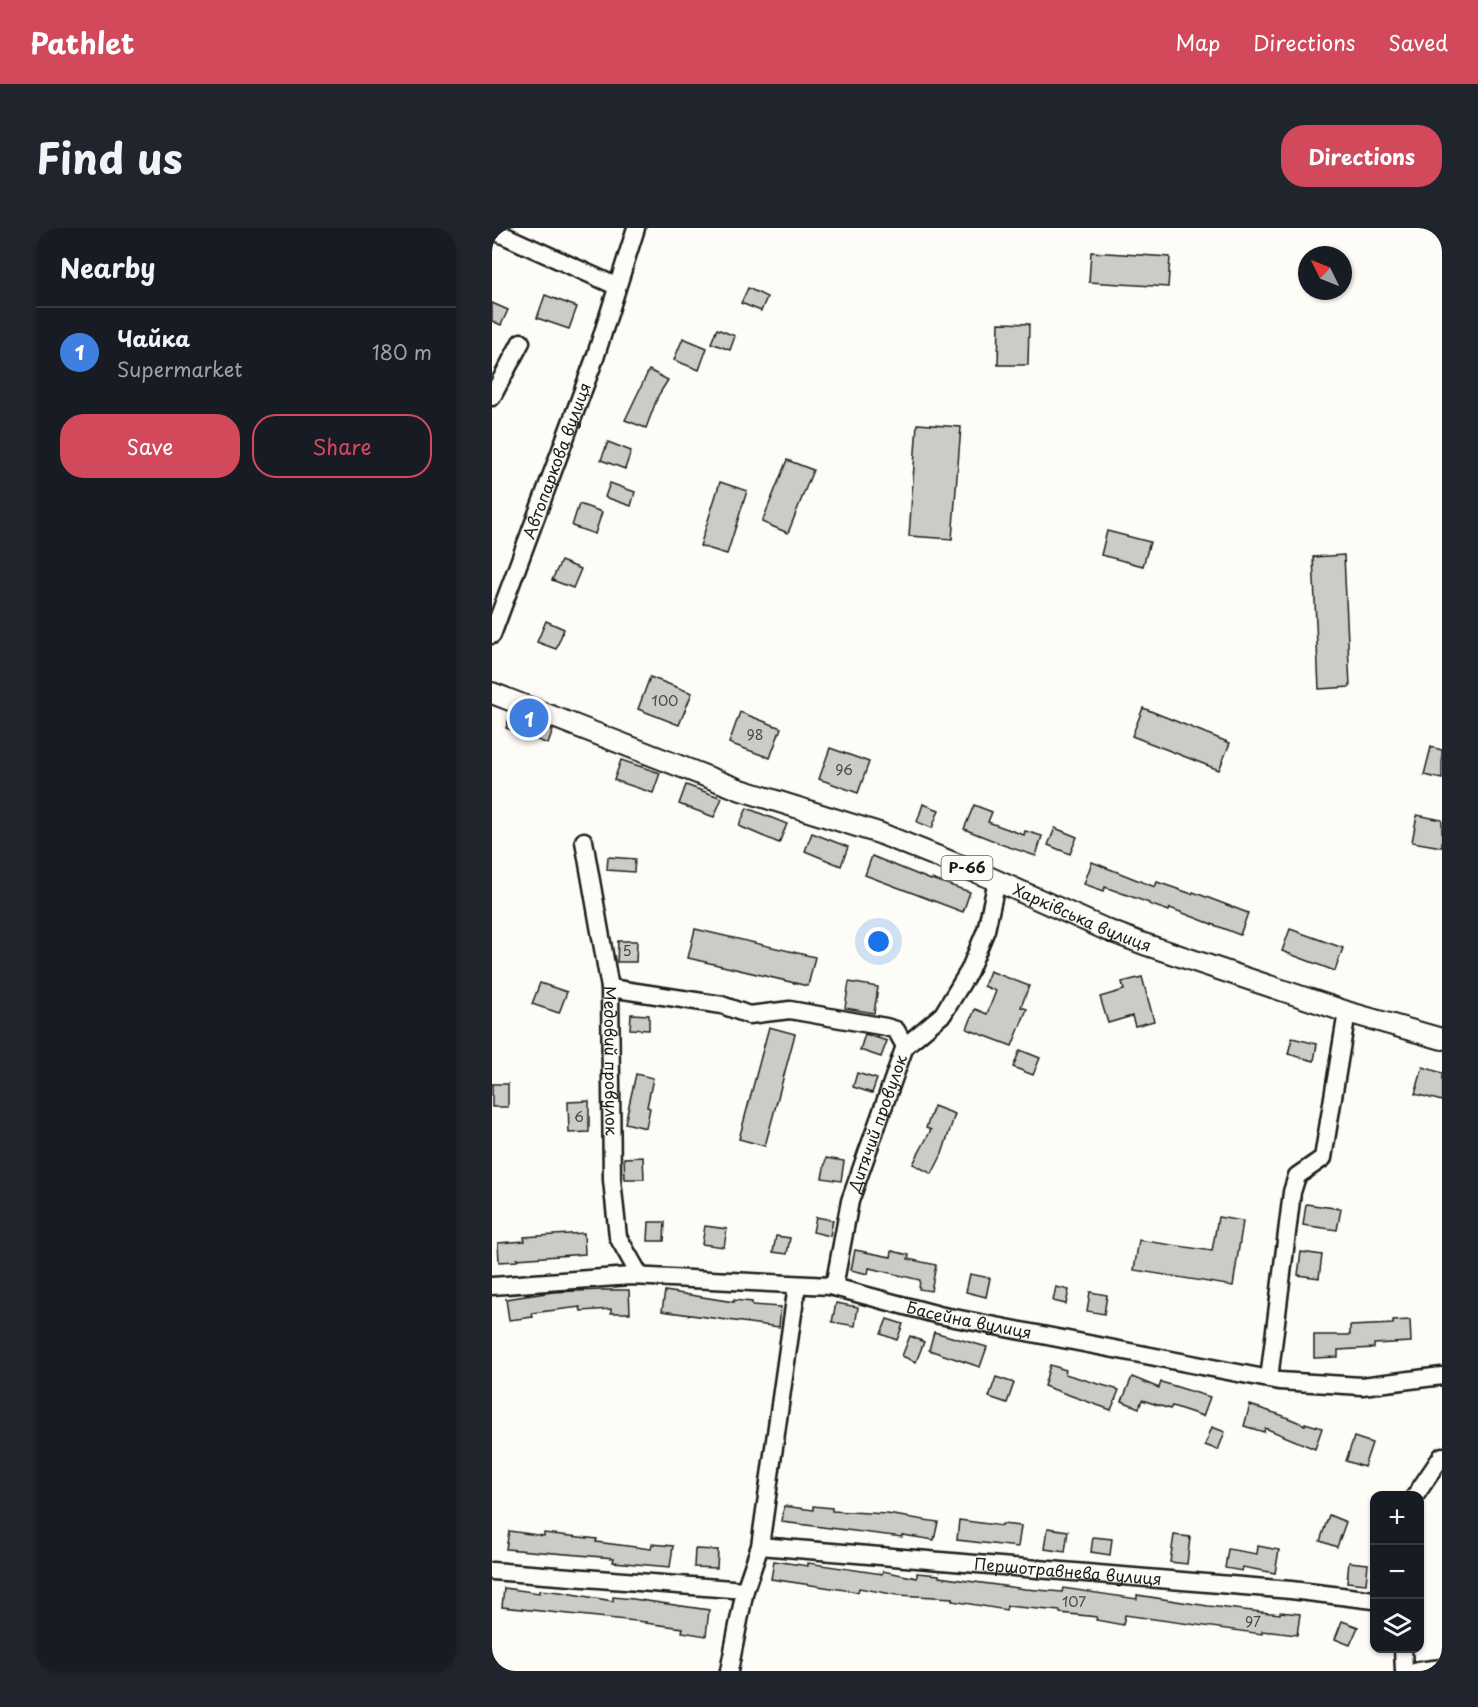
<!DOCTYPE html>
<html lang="en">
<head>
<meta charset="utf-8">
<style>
	:root { --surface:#171b24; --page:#20242c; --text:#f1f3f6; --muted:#9ea1a6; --line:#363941; --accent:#d1495b }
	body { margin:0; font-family:"Playpen Sans",sans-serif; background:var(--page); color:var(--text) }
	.controls { position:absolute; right:18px; bottom:18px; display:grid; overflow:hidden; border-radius:12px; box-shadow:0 2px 4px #0004 }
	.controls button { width:54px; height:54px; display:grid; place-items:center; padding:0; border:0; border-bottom:2px solid var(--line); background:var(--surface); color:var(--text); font:30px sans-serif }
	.compass { position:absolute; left:806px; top:18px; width:54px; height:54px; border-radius:50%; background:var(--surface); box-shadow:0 2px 4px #0004; rotate:313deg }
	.you { position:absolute; left:387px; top:714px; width:21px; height:21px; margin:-15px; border:4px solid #fff; border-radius:50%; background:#1a73e8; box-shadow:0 0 0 9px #1a73e833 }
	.badge { display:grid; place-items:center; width:39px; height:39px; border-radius:50%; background:var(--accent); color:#fff; font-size:20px; font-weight:700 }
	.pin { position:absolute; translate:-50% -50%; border:3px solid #fff; box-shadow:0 2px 6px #0006 }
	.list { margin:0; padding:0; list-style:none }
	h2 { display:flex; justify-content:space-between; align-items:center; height:78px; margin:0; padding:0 24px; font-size:26px }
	h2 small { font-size:20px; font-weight:400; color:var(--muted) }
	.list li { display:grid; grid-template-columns:39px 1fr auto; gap:18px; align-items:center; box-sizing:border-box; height:90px; padding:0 24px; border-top:2px solid var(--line) }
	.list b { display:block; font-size:22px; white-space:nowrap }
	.list p { margin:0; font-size:20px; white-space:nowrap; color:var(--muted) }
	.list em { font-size:20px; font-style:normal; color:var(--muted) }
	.actions { display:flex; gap:12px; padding:18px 24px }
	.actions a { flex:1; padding:14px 0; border:2px solid var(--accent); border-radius:24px; text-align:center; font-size:21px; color:var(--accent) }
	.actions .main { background:var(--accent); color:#fff }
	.icon { flex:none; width:33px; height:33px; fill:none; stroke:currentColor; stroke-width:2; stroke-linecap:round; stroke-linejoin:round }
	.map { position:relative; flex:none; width:950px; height:1443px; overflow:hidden; border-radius:24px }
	header { display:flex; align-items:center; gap:36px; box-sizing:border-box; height:84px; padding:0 30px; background:var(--accent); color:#fff }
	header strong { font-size:28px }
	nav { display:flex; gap:33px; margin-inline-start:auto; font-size:21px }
	.intro { display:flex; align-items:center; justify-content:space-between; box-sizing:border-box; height:144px; padding:0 36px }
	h1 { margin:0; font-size:42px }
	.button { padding:15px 27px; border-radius:24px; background:var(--accent); color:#fff; font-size:21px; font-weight:700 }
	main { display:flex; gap:36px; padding:0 36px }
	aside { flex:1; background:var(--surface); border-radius:24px; box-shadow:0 2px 4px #0004 }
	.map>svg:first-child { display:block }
	.building { fill:#cccbc8; stroke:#1c1c1c; stroke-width:1.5 }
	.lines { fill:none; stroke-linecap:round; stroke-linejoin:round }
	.minor-casing { stroke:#1c1c1c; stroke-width:21 }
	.major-casing { stroke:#1c1c1c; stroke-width:24 }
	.minor { stroke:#fdfcf7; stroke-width:16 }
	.major { stroke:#fdfcf7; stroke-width:20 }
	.labels { text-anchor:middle; stroke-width:4.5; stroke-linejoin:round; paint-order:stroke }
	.number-label { font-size:14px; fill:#484847 }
	.shield { fill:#fdfcf7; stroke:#605f5e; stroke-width:1.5 }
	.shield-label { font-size:15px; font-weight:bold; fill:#1c1c1c }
	.street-label { font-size:16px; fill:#1c1c1c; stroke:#fdfcf7 }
</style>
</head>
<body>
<header>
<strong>Pathlet</strong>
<nav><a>Map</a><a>Directions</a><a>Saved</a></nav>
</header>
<div class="intro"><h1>Find us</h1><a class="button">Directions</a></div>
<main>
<aside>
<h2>Nearby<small></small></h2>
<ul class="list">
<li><span class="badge" style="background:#3f7fe0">1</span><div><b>Чайка</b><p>Supermarket</p></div><em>180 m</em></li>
</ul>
<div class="actions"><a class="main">Save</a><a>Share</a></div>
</aside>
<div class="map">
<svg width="950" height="1443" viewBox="0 0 950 1443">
	<rect width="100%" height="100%" fill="#fdfcf7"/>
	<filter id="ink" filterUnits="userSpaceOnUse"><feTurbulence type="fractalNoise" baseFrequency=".0167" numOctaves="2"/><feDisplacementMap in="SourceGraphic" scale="12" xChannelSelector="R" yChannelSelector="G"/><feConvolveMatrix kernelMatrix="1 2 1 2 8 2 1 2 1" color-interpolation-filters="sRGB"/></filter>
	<g filter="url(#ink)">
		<g class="building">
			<path d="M599 24 678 29 676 59 597 54Z"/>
			<path d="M256 60 275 69 269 83 249 75Z"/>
			<path d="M53 67 85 79 77 101 45 90Z"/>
			<path d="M0 75 16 82 9 97 0 93Z"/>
			<path d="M507 95 537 96 536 137H506Z"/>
			<path d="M225 101 243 108 238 122 219 115Z"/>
			<path d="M191 110 215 120 207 142 182 132Z"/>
			<path d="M157 142 176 152 166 168 154 200 133 192Z"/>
			<path d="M425 196 469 199 460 311 417 308Z"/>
			<path d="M116 214 139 223 133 241 109 232Z"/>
			<path d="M295 232 321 242 296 305 270 294Z"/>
			<path d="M228 254 255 263 235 326 208 318Z"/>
			<path d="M118 255 143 264 139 278 113 269Z"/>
			<path d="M87 276 110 284 103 306 80 298Z"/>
			<path d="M615 303 658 314 651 338 609 327Z"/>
			<path d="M852 327 858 459 827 461 821 329Z"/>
			<path d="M69 333 89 341 81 360 60 352Z"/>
			<path d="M54 393 72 401 64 421 45 414Z"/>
			<path d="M158 449 200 465 187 497 146 481Z"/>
			<path d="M651 480 738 515 727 542 640 508Z"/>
			<path d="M248 484 289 500 278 530 237 515Z"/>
			<path d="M18 487 61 502 56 516 14 500Z"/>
			<path d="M939 519 950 522V551L932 547Z"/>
			<path d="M338 520 377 534 366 565 327 551Z"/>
			<path d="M129 532 168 545 161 565 122 552Z"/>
			<path d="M194 557 230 570 222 589 187 576Z"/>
			<path d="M431 576 447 582 440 600 425 594Z"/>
			<path d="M482 577 500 584 496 594 532 607 533 603 550 608 544 628 505 615V614L472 601Z"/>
			<path d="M255 580 295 596 287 615 247 598Z"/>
			<path d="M925 587 950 592V619L920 614Z"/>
			<path d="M563 600 585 609 578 626 556 617Z"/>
			<path d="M320 605 356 619 349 638 313 623Z"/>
			<path d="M380 628 439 652 440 651 478 664 471 684 373 647Z"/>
			<path d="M116 629 143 631 142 644 115 642Z"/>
			<path d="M600 634 663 659 665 654 700 666 701 664 756 685 748 707 678 680 677 683 657 676V675L613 659 612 663 592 656Z"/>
			<path d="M203 701 323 729 316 758 196 730Z"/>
			<path d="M798 701 851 720 843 743 790 723Z"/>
			<path d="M126 713H145L144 734H125Z"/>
			<path d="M498 743 537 758 529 779 535 781 520 818 475 801 483 781 495 786 504 763 492 758Z"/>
			<path d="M650 749 662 793 643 798 640 788 616 795 608 769 632 762 630 754Z"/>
			<path d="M357 754 386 759 382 785 353 780Z"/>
			<path d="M48 755 75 764 67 785 40 776Z"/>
			<path d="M139 786 157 787V802L138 801Z"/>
			<path d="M277 799 303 806 273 918 247 911Z"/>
			<path d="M373 806 395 813 389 829 368 822Z"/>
			<path d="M800 810 825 816 822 833 796 826Z"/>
			<path d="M528 822 548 830 541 847 521 839Z"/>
			<path d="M931 839 950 845V873L923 866Z"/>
			<path d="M365 845 385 851 380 865 361 859Z"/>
			<path d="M144 846 161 850 155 879 158 880 154 900 133 895Z"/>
			<rect x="0" y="856" width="16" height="23"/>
			<path d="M97 873V904L77 905 76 874Z"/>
			<path d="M442 878 463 886 450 926 440 946 421 936 439 902 434 900Z"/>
			<path d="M151 929 152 951H133L132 930Z"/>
			<path d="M334 930 352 933 349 953 330 950Z"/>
			<path d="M814 976 849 981 845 1002 811 997Z"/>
			<path d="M324 989 341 992 338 1008 321 1004Z"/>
			<path d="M726 989 751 993 741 1058 642 1042 647 1012 720 1023Z"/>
			<path d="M157 994H173L172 1013H156Z"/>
			<path d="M213 998 235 1001 232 1019 210 1016Z"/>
			<path d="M92 1005 93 1026 25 1031V1033L7 1034 6 1015 33 1013 32 1009Z"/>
			<path d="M284 1008 298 1010 295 1026 281 1024Z"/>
			<path d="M363 1022 399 1029 400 1023 417 1027 416 1031 444 1037 439 1063 427 1061 428 1052 377 1040 376 1046 359 1042Z"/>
			<path d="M809 1024 830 1027 827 1050 806 1047Z"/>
			<path d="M478 1046 498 1050 494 1069 474 1064Z"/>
			<path d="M564 1059 577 1062 574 1076 561 1073Z"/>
			<path d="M108 1062H137L138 1085H119V1081L89 1083 88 1079 40 1085 41 1089 17 1092 14 1071 61 1064Z"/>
			<path d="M173 1063 242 1074V1072L260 1074V1077L289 1079 287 1099 170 1083Z"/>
			<path d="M598 1064 615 1067 612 1086 595 1083Z"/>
			<path d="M344 1075 366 1079 363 1098 340 1094Z"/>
			<path d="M395 1091 411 1096 405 1112 389 1106Z"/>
			<path d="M918 1092 919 1114 882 1116V1120L846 1122V1129L822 1130V1107H858V1098L901 1096V1093Z"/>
			<path d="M442 1104 495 1119 488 1139 437 1122Z"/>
			<path d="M418 1108 432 1114 424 1134 410 1128Z"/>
			<path d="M558 1137 574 1142 573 1146 627 1162 619 1182 552 1158Z"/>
			<path d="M504 1149 522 1155 515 1175 497 1169Z"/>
			<path d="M640 1149 667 1160 669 1154 718 1169 711 1188 680 1178 678 1181 650 1172 647 1180 630 1173Z"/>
			<path d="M758 1177 789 1187 813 1197V1195L830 1200 823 1221 773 1200 772 1204 752 1198Z"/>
			<path d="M720 1199 733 1204 726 1222 713 1217Z"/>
			<path d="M862 1209 880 1215 872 1239 854 1233Z"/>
			<path d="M292 1278 321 1282V1278L340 1280V1283L395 1286 446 1294 442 1312 410 1307V1309L290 1294Z"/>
			<path d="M837 1287 854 1294 845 1319 828 1313Z"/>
			<path d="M467 1292 510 1298V1296L529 1298 526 1319 465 1312Z"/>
			<path d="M556 1300 576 1303 573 1324 553 1321Z"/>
			<path d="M17 1303 52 1308V1305L105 1311 104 1314 159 1321 160 1316 181 1318 178 1339 121 1334 122 1330 14 1321Z"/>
			<path d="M682 1307 698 1309 695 1336 678 1334Z"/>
			<path d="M601 1309 620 1311 618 1327 599 1324Z"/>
			<path d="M766 1318 787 1322 783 1345 751 1339 750 1343 733 1340 736 1321 765 1326Z"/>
			<path d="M203 1321 226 1322 225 1340 202 1339Z"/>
			<path d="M282 1333 316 1338V1335L390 1346 391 1343 425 1350V1345L447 1347V1349L533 1361 570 1364 571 1360 645 1371V1367L716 1378 788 1386V1384L808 1386 805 1407 770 1403V1406L633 1387 631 1397 604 1392 605 1389 568 1385V1383L515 1378 514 1382 460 1373 461 1370 405 1367 367 1360 366 1364 279 1351Z"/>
			<path d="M857 1334 876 1336 874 1356 855 1354Z"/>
			<path d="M12 1360 47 1365V1362L68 1364 121 1373V1369L141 1371 217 1382 214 1408 190 1404 191 1400 153 1395 154 1394 10 1379Z"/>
			<path d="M850 1393 866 1399 858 1417 843 1411Z"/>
		</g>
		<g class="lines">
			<defs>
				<g id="minor">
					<path d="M0 2 124 58"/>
					<path d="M0 169 29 114"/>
					<path id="s1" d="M0 407 103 130 144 0"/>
					<path id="s2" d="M92 613 118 760 120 952 126 1009 148 1048"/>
					<path d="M118 760 230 777 257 787 298 782 394 799 404 802 413 818"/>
					<path id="s3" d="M0 1058 139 1048 338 1058 447 1087 787 1153 870 1158 950 1148"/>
					<path id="s4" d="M342 1059 358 973 413 818 451 786 477 743 494 702 505 653"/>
					<path d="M777 1151 800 964 805 948 831 930 855 784"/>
					<path d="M923 1268 950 1228"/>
					<path id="s5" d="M268 1318 799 1362 882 1372"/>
					<path d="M0 1343 253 1362"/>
					<path d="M911 1420 912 1443"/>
					<path d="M237 1443 253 1362 268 1318 305 1057"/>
					<path d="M925 1443 950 1440"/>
				</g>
				<g id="major">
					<path id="s6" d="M0 465 249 562 387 605 494 648 615 702 652 716 855 784 950 811"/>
				</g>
			</defs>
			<use href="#minor" class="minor-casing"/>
			<use href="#major" class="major-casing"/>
			<use href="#minor" class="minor"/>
			<use href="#major" class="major"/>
		</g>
	</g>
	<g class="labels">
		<g class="number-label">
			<text x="173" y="478">100</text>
			<text x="263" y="512">98</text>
			<text x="352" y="547">96</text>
			<text x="135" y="728">5</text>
			<text x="87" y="894">6</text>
			<text x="582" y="1379">107</text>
			<text x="761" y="1399">97</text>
		</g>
		<rect class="shield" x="449.5" y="628" width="51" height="24" rx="4.5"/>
		<g class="shield-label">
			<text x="475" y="645">Р-66</text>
		</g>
		<g class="street-label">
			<text dy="6" stroke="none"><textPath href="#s1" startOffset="186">Автопаркова вулиця</textPath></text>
			<text dy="6" stroke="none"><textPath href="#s6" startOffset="632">Харківська вулиця</textPath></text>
			<text dy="6" stroke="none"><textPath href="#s2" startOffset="222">Медовий провулок</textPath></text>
			<text dy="6" stroke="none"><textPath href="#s4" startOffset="170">Дитячий провулок</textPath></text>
			<text dy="6" stroke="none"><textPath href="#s3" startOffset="482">Басейна вулиця</textPath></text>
			<text dy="6" stroke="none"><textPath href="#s5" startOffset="309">Першотравнева вулиця</textPath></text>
		</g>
	</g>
</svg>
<div class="controls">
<button>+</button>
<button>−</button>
<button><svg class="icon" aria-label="layers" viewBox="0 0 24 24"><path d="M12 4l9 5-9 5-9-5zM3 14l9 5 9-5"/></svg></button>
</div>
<svg class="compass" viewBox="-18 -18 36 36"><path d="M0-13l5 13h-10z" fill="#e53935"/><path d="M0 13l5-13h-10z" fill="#9ea1a6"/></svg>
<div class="you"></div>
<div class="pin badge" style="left:37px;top:490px;background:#3f7fe0">1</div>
</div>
</main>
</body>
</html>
